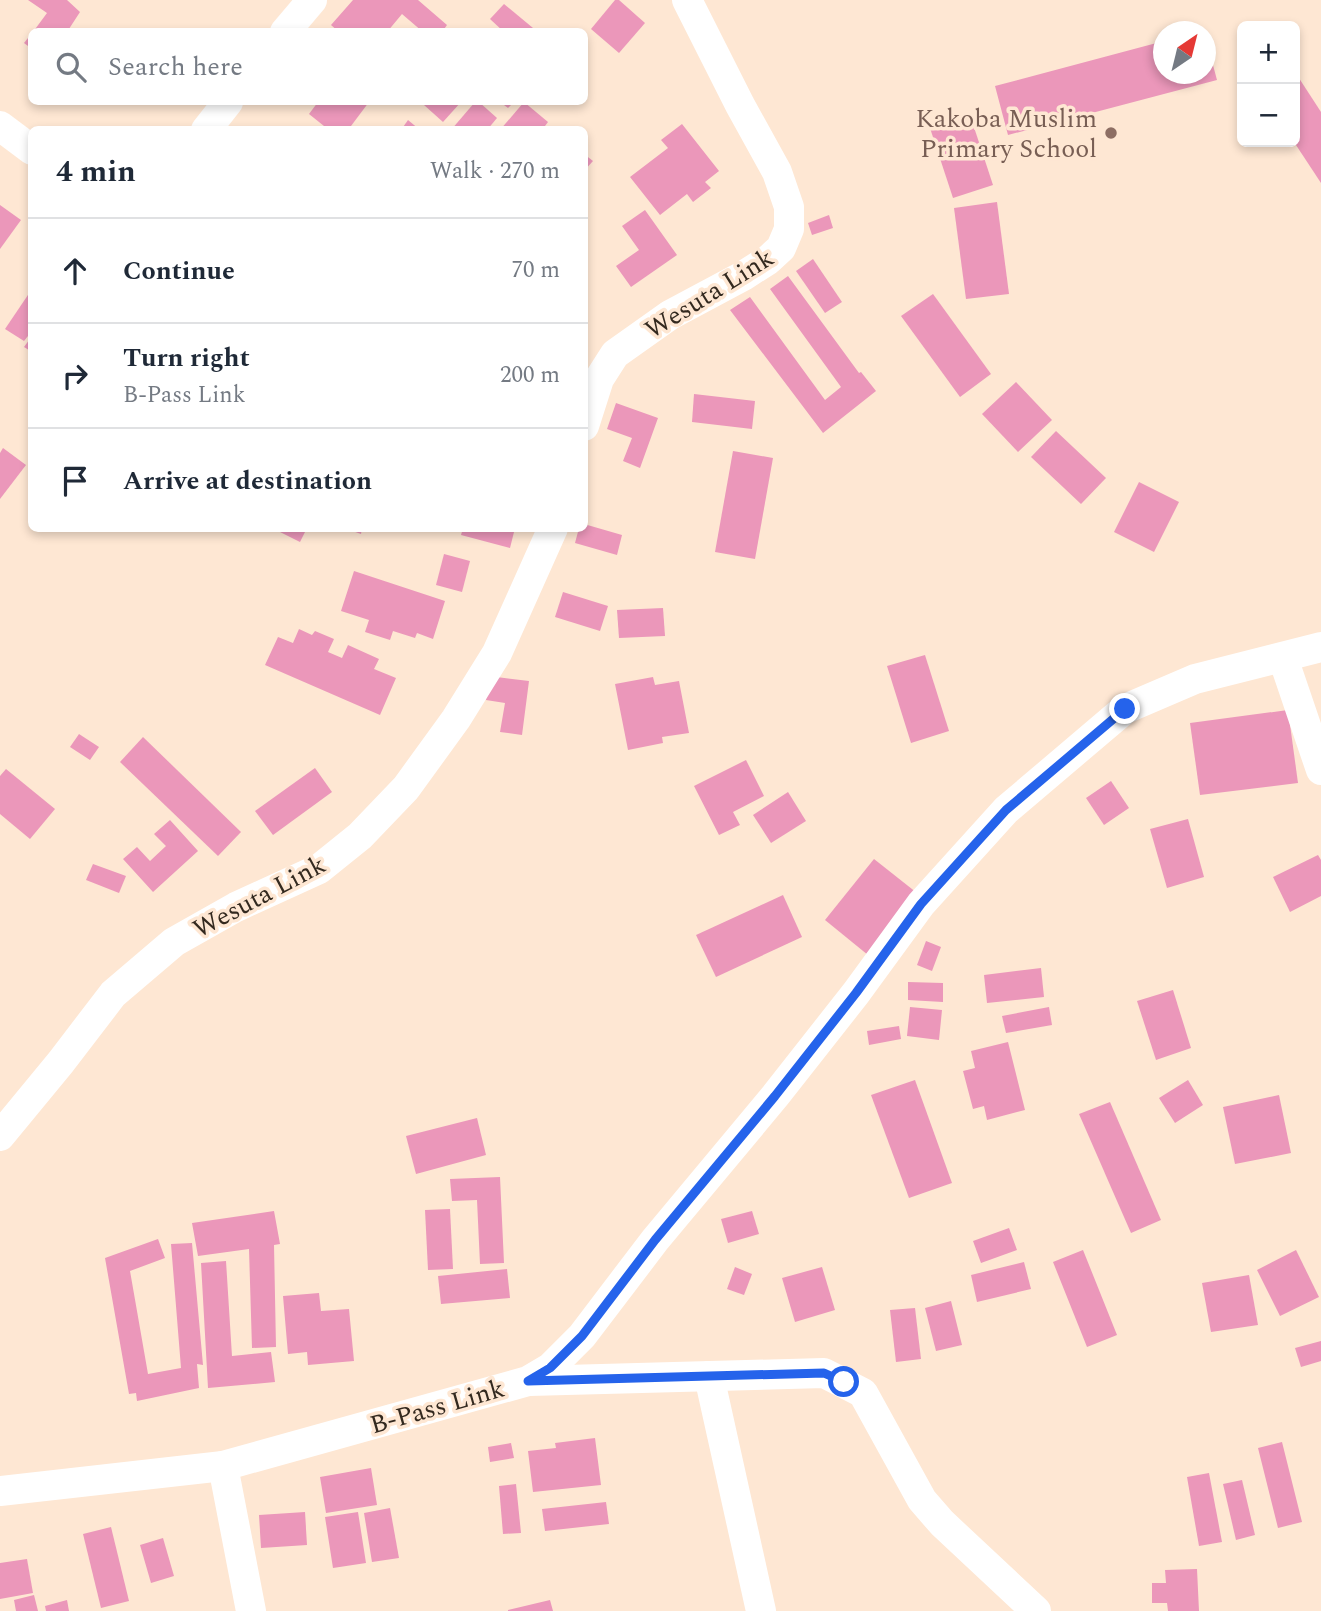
<!DOCTYPE html>
<html lang="en">
<head>
<meta charset="utf-8">
<style>
	:root { --surface:#fff; --page:#f2f2f3; --text:#1f2937; --muted:#747a83; --line:#e0e1e3 }
	body { margin:0; font-family:Spectral,serif; background:var(--page); color:var(--text) }
	.controls { position:absolute; right:21px; top:21px; display:grid; overflow:hidden; border-radius:10px; box-shadow:0 4px 10px #0003 }
	.controls button { width:63px; height:63px; display:grid; place-items:center; padding:0; border:0; border-bottom:2px solid var(--line); background:var(--surface); color:var(--text); font:35px sans-serif }
	.compass { position:absolute; left:1153px; top:21px; width:63px; height:63px; border-radius:50%; background:var(--surface); box-shadow:0 4px 10px #0003; rotate:35deg }
	.stop { position:absolute; width:21px; height:21px; margin:-16px; border:5px solid #2563eb; border-radius:50%; background:#fff }
	.stop.end { background:#2563eb; border-color:#fff; box-shadow:0 2px 7px #0008 }
	.list { margin:0; padding:0; list-style:none }
	h2 { display:flex; justify-content:space-between; align-items:center; height:91px; margin:0; padding:0 28px; font-size:30px }
	h2 small { font-size:23px; font-weight:400; color:var(--muted) }
	.list li { display:grid; grid-template-columns:46px 1fr auto; gap:21px; align-items:center; box-sizing:border-box; height:105px; padding:0 28px; border-top:2px solid var(--line) }
	.list b { display:block; font-size:26px; white-space:nowrap }
	.list p { margin:0; font-size:23px; white-space:nowrap; color:var(--muted) }
	.list em { font-size:23px; font-style:normal; color:var(--muted) }
	.icon { flex:none; width:38px; height:38px; fill:none; stroke:currentColor; stroke-width:2; stroke-linecap:round; stroke-linejoin:round }
	.map { position:relative; flex:none; width:1321px; height:1611px; overflow:hidden }
	.search { position:absolute; background:var(--surface); box-shadow:0 4px 10px #0003; left:28px; top:28px; width:560px; height:77px; display:flex; align-items:center; gap:18px; box-sizing:border-box; padding:0 24px; border-radius:10px; color:var(--muted); font-size:26px }
	.panel { position:absolute; background:var(--surface); box-shadow:0 4px 10px #0003; left:28px; top:126px; width:560px; height:406px; border-radius:10px }
	.map>svg:first-child { display:block }
	.building { fill:#eb97ba }
	.lines { fill:none; stroke-linecap:round; stroke-linejoin:round }
	.street { stroke:#fff; stroke-width:30 }
	.route { stroke:#2563eb; stroke-width:9 }
	.education-dot { fill:#8d6e63; stroke:#fee7d3; stroke-width:2.5 }
	.labels { text-anchor:middle; stroke-width:7; stroke-linejoin:round; paint-order:stroke }
	.education-label { font-size:26px; fill:#785e54; stroke:#fee7d3; text-anchor:end }
	.street-label { font-size:26px; fill:#33291f; stroke:#fee7d3 }
</style>
</head>
<body>
<div class="map">
<svg width="1321" height="1611" viewBox="0 0 1321 1611">
	<rect width="100%" height="100%" fill="#fee7d3"/>
	<g class="building">
		<path d="M28 0H67L80 12 67 32H33L47 13Z"/>
		<path d="M353 0H418L447 25 442 32H423L402 14 387 32H339L331 25Z"/>
		<path d="M615 0H619L645 23 619 53 591 29Z"/>
		<path d="M504 4 533 28 529 32H504L490 19Z"/>
		<path d="M32 33V49L24 43Z"/>
		<path d="M1206 39 1217 80 1008 135 995 86 1164 41V74H1206Z"/>
		<path d="M1295 72 1321 112V183L1294 142Z"/>
		<path d="M318 102H369L348 130H329L309 114Z"/>
		<path d="M427 102H461L443 122 424 105Z"/>
		<path d="M475 102H479L497 118 487 130H451Z"/>
		<path d="M500 102H514L508 108Z"/>
		<path d="M524 102 548 122 542 130H500Z"/>
		<path d="M969 112 993 185 953 198 929 125Z"/>
		<path d="M408 120 420 130H401Z"/>
		<path d="M682 124 719 171 705 182 711 188 693 202 687 194 660 215 630 177 668 148 661 140Z"/>
		<path d="M584 154 593 161 584 171Z"/>
		<path d="M997 202 1009 294 966 299 954 208Z"/>
		<path d="M0 205 21 220 0 249Z"/>
		<path d="M645 210 677 255 631 287 616 266 639 250 622 226Z"/>
		<path d="M829 215 833 228 812 235 808 223Z"/>
		<path d="M813 259 842 302 825 313 796 271Z"/>
		<path d="M788 276 859 373 861 372 876 391 823 433 730 310 750 297 825 400 841 387 770 289Z"/>
		<path d="M32 289V331L24 341 5 329Z"/>
		<path d="M933 294 991 374 960 397 901 316Z"/>
		<path d="M32 336V352L24 347Z"/>
		<path d="M1016 382 1052 420 1018 452 982 414Z"/>
		<path d="M694 394 755 401 752 429 692 422Z"/>
		<path d="M616 403 658 418 640 468 623 461 632 438 607 429Z"/>
		<path d="M1056 431 1106 478 1081 504 1031 457Z"/>
		<path d="M3 448 26 465 0 499V453Z"/>
		<path d="M733 451 773 458 755 559 715 552Z"/>
		<path d="M1139 482 1179 502 1154 552 1114 532Z"/>
		<path d="M584 524 622 535 617 555 575 543 579 528H584Z"/>
		<path d="M272 528H307L300 542Z"/>
		<path d="M344 528H362L361 534Z"/>
		<path d="M463 528H515L510 548 461 535Z"/>
		<path d="M444 554 470 561 462 592 436 585Z"/>
		<path d="M354 571 445 601 433 639 417 633 415 638 393 631 390 640 365 632 369 620 341 611Z"/>
		<path d="M563 592 608 606 600 631 555 617Z"/>
		<path d="M663 608 665 636 619 638 617 610Z"/>
		<path d="M299 629 312 635 315 631 334 639 328 652 342 658 348 645 379 659 374 669 396 678 380 715 265 665 278 637 293 643Z"/>
		<path d="M925 655 949 731 911 743 887 666Z"/>
		<path d="M489 676 529 681 522 735 500 732 505 703 486 700Z"/>
		<path d="M653 677 655 685 679 681 689 733 662 737 663 743 628 750 615 684Z"/>
		<path d="M1288 710 1298 783 1200 795 1190 723Z"/>
		<path d="M79 734 99 747 90 760 70 747Z"/>
		<path d="M143 737 241 832 218 856 120 762Z"/>
		<path d="M746 760 764 796 733 812 740 825 719 835 694 786Z"/>
		<path d="M315 768 332 792 273 835 255 811Z"/>
		<path d="M6 769 55 809 30 839 0 814V776Z"/>
		<path d="M1111 781 1129 808 1104 825 1086 798Z"/>
		<path d="M788 792 806 821 771 843 753 815Z"/>
		<path d="M1188 819 1204 877 1167 888 1150 829Z"/>
		<path d="M170 820 198 851 153 892 123 859 137 847 150 861 166 846 154 834Z"/>
		<path d="M1318 855 1321 860V896L1290 912 1273 877Z"/>
		<path d="M874 859 917 893 868 955 825 920Z"/>
		<path d="M93 864 126 876 119 893 86 880Z"/>
		<path d="M783 895 802 937 716 977 696 935Z"/>
		<path d="M926 941 941 947 932 971 917 965Z"/>
		<path d="M1041 968 1044 997 987 1003 984 975Z"/>
		<path d="M908 982 943 983V1002L908 1000Z"/>
		<path d="M1173 990 1191 1048 1156 1060 1137 1001Z"/>
		<path d="M910 1007 942 1010 939 1040 907 1036Z"/>
		<path d="M1049 1007 1052 1025 1006 1033 1002 1016Z"/>
		<path d="M899 1026 901 1039 869 1045 867 1031Z"/>
		<path d="M1008 1042 1025 1110 987 1120 984 1106 973 1109 963 1071 975 1068 971 1051Z"/>
		<path d="M915 1080 952 1183 909 1198 871 1095Z"/>
		<path d="M1188 1080 1203 1105 1175 1123 1159 1098Z"/>
		<path d="M1279 1095 1291 1153 1235 1164 1223 1107Z"/>
		<path d="M1110 1102 1161 1220 1131 1233 1079 1114Z"/>
		<path d="M477 1118 486 1155 416 1174 406 1136Z"/>
		<path d="M500 1177 504 1263 480 1264 477 1200 452 1201 450 1179Z"/>
		<path d="M450 1209 453 1269 428 1270 425 1210Z"/>
		<path d="M274 1211 280 1244 274 1245 276 1347 252 1348 249 1249 198 1256 192 1223Z"/>
		<path d="M752 1211 759 1234 728 1243 721 1219Z"/>
		<path d="M1009 1228 1017 1250 981 1263 973 1241Z"/>
		<path d="M158 1239 165 1258 130 1271 148 1374 181 1368 171 1244 192 1243 203 1365 197 1364 199 1388 137 1401 136 1393 129 1394 105 1258Z"/>
		<path d="M1083 1250 1117 1335 1087 1347 1053 1262Z"/>
		<path d="M1296 1250 1319 1297 1280 1316 1257 1270Z"/>
		<path d="M226 1261 232 1356 271 1352 275 1382 208 1388 201 1263Z"/>
		<path d="M1024 1262 1031 1289 977 1302 971 1275Z"/>
		<path d="M735 1267 752 1274 744 1295 727 1289Z"/>
		<path d="M822 1267 835 1310 795 1322 782 1278Z"/>
		<path d="M507 1269 510 1298 441 1304 438 1276Z"/>
		<path d="M1249 1275 1258 1325 1211 1332 1202 1283Z"/>
		<path d="M319 1293 321 1311 349 1309 354 1361 308 1365 307 1352 288 1354 283 1296Z"/>
		<path d="M951 1301 962 1345 936 1351 925 1308Z"/>
		<path d="M915 1308 921 1359 896 1362 890 1310Z"/>
		<path d="M1321 1341V1361L1301 1367 1295 1348Z"/>
		<path d="M595 1438 601 1485 533 1492 528 1451 556 1448 555 1443Z"/>
		<path d="M1282 1442 1302 1522 1278 1528 1258 1448Z"/>
		<path d="M511 1443 514 1458 490 1462 488 1447Z"/>
		<path d="M371 1468 377 1505 326 1513 320 1477Z"/>
		<path d="M1209 1473 1222 1542 1199 1546 1187 1477Z"/>
		<path d="M1242 1480 1255 1535 1236 1540 1223 1484Z"/>
		<path d="M516 1484 521 1533 503 1534 499 1486Z"/>
		<path d="M606 1502 609 1524 545 1531 542 1509Z"/>
		<path d="M390 1508 399 1558 372 1562 364 1513Z"/>
		<path d="M305 1512 307 1545 261 1548 259 1515Z"/>
		<path d="M358 1512 366 1563 333 1568 325 1517Z"/>
		<path d="M111 1527 129 1601 101 1608 83 1534Z"/>
		<path d="M163 1538 174 1576 151 1583 140 1545Z"/>
		<path d="M27 1559 33 1593 0 1599V1563Z"/>
		<path d="M1197 1569 1199 1611H1168L1167 1603H1152V1583H1166L1165 1570Z"/>
		<path d="M34 1595 38 1611H16L14 1600Z"/>
		<path d="M67 1600 69 1611H46L45 1606Z"/>
		<path d="M550 1600 553 1611H508V1610Z"/>
	</g>
	<g class="lines">
		<g class="street">
			<path d="M285 32 312 0"/>
			<path d="M0 126 32 150"/>
			<path d="M206 130 228 102"/>
			<path d="M584 426 599 379 615 354 670 315 743 276 768 260 781 248 789 229V207L777 172 740 105 687 0"/>
			<path d="M1283 658 1321 770"/>
			<path d="M0 1136 61 1062 113 994 174 942 236 907 319 869 360 836 406 788 456 719 497 653 553 528"/>
			<path d="M709 1376 761 1611"/>
			<path d="M529 1381 824 1373 863 1393 922 1500 942 1523 1036 1611"/>
			<path d="M223 1466 251 1611"/>
			<path d="M0 1491 223 1466 528 1381 550 1368 582 1336 655 1240 775 1096 856 993 921 904 1006 810 1125 709 1195 679 1321 647"/>
		</g>
	</g>
	<g class="lines">
		<path class="route" d="M844 1382 824 1373 528 1381 550 1368 582 1336 655 1240 775 1096 856 993 921 904 1006 810 1125 709"/>
	</g>
	<circle class="education-dot" cx="1111" cy="133" r="7"/>
	<g class="labels">
		<g class="education-label">
			<text x="1097" y="127">Kakoba Muslim<tspan x="1097" dy="30">Primary School</tspan></text>
		</g>
		<g class="street-label">
			<text transform="translate(709 293) rotate(-32)" y="9">Wesuta Link</text>
			<text transform="translate(259 896) rotate(-28)" y="9">Wesuta Link</text>
			<text transform="translate(437 1406) rotate(-16)" y="9">B-Pass Link</text>
		</g>
	</g>
</svg>
<div class="controls">
<button>+</button>
<button>−</button>
</div>
<svg class="compass" viewBox="-18 -18 36 36"><path d="M0-13l5 13h-10z" fill="#e53935"/><path d="M0 13l5-13h-10z" fill="#747a83"/></svg>
<div class="stop" style="left:844px;top:1382px"></div>
<div class="stop end" style="left:1125px;top:709px"></div>
<div class="search"><svg class="icon" aria-label="search" viewBox="0 0 24 24"><circle cx="10" cy="10" r="6"/><path d="M15 15l6 6"/></svg>Search here</div>
<section class="panel">
<h2>4 min<small>Walk · 270 m</small></h2>
<ul class="list">
<li><svg class="icon" aria-label="ahead" viewBox="0 0 24 24"><path d="M12 20V5M6 11l6-6 6 6"/></svg><div><b>Continue</b></div><em>70 m</em></li>
<li><svg class="icon" aria-label="right" viewBox="0 0 24 24"><path d="M7 20v-9h11M14 6l5 5-5 5"/></svg><div><b>Turn right</b><p>B-Pass Link</p></div><em>200 m</em></li>
<li><svg class="icon" aria-label="arrive" viewBox="0 0 24 24"><path d="M6 21V4h12l-3 4 3 4H6"/></svg><div><b>Arrive at destination</b></div></li>
</ul>
</section>
</div>
</body>
</html>
